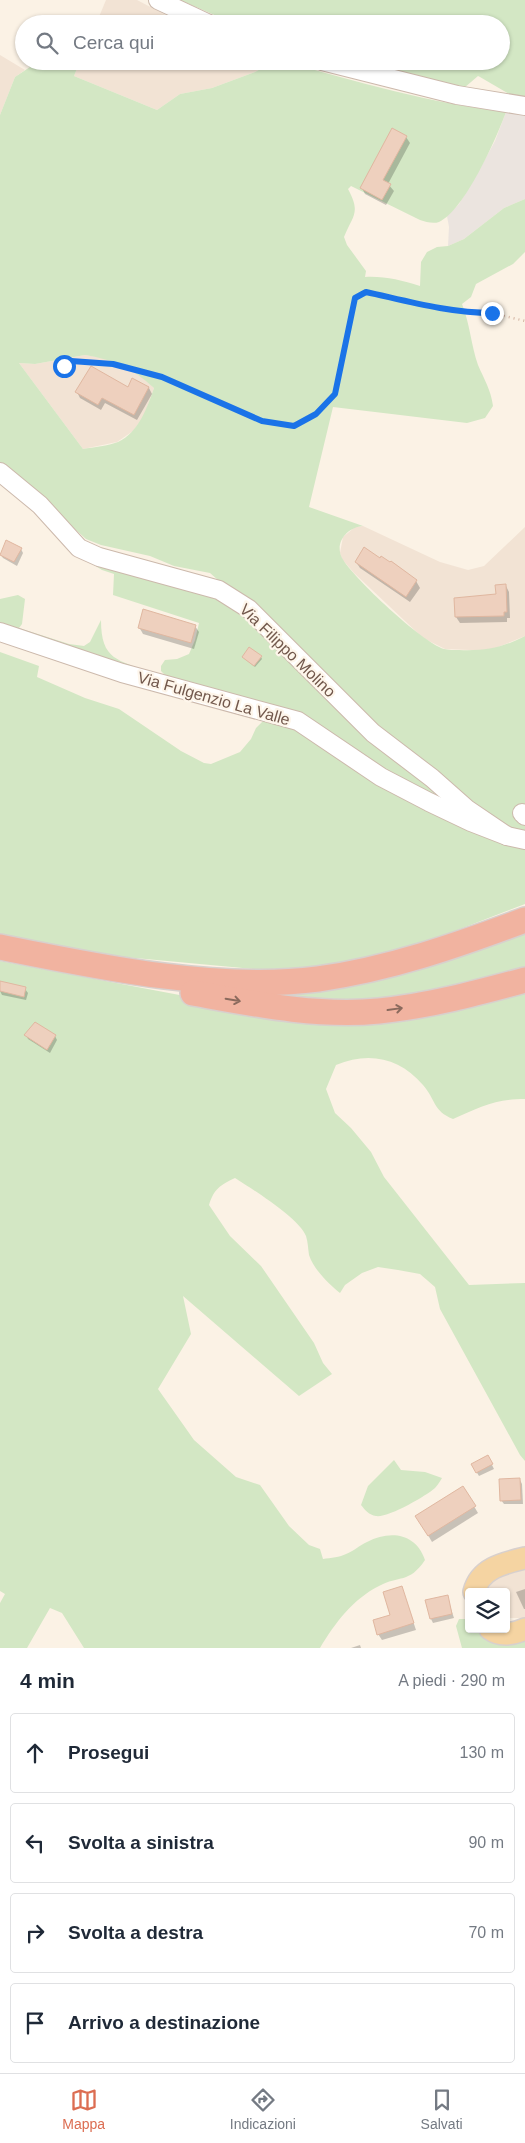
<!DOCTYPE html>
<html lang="it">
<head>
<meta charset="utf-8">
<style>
	:root { --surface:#fff; --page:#f6f6f7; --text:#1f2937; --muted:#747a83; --line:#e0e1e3; --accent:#dc6d52 }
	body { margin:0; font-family:Arial,sans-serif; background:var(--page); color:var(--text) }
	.controls { position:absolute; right:15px; bottom:15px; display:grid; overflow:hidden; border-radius:5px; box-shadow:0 1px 4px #0004 }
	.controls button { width:45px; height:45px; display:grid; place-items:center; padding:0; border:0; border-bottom:1px solid var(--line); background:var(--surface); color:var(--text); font:25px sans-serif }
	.stop { position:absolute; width:15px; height:15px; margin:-11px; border:4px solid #1a73e8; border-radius:50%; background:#fff }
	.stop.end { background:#1a73e8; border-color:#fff; box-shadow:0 1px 5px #0008 }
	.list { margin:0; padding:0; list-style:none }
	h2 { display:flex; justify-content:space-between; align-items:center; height:65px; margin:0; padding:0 20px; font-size:21px }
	h2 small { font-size:16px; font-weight:400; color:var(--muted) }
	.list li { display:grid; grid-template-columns:32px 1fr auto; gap:15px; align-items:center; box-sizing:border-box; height:80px; margin:0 10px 10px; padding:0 10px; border:1px solid var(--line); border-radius:5px }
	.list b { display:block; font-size:19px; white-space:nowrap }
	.list em { font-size:16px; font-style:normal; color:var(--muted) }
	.icon { flex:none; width:28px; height:28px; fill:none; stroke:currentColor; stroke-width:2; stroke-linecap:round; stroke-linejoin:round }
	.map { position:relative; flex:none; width:525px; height:1648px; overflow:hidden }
	.search { position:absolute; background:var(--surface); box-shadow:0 1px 4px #0004; left:15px; right:15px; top:15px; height:55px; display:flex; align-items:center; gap:12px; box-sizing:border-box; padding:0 18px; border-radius:28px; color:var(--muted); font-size:19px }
	.sheet { height:425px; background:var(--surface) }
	nav { display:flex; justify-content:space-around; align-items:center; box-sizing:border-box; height:70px; border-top:1px solid var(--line); background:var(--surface); font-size:14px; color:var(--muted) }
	nav a { display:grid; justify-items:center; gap:2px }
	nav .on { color:var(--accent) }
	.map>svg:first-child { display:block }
	.residential { fill:#f2e3d4 }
	.industrial { fill:#ebe4df }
	.green { fill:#d3e7c4; fill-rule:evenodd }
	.shadow { fill:#0003 }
	.building { fill:#eed0be; stroke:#e0b7a0 }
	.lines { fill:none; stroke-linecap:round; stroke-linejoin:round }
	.minor-casing { stroke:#ccb9ac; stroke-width:20 }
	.major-casing { stroke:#d8d0cd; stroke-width:24 }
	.highway-casing { stroke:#d8d0cd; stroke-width:28 }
	.path { stroke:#d3b3a2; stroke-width:2.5; stroke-dasharray:1 4; stroke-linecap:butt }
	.minor { stroke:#fff; stroke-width:18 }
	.major { stroke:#f5d4a2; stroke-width:21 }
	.highway { stroke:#f1b3a0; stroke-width:25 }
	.oneway { stroke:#8b6a5d }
	.route { stroke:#1a73e8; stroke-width:6 }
	.labels { text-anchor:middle; stroke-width:4.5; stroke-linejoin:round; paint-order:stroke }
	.street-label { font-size:16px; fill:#72584c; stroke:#fef6eb }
</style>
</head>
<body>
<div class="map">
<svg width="525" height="1648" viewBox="0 0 525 1648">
	<rect width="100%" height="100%" fill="#fbf2e5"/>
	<g class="residential">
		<path d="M106 0H137L183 24H96Z"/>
		<path d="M0 55 25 70 15 77 0 115Z"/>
		<path d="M80 61H275L255 72 212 88 180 94 157 110 74 76Z"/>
		<path d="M85 355 104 358 136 372 154 388 144 416 133 431 117 442 83 449 19 363 35 364Z"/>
		<path d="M363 526 440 562 468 570 484 566 525 527V636L491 650H470L445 649 423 638 354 573 342 559 340 553 343 537 355 527Z"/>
		<path d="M525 1569V1618H506V1592H486L494 1579Z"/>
	</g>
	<path class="industrial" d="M506 112 525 115V199L504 208 464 239 448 246 449 227 447 216 459 204 477 174 495 141Z"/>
	<g class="green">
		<path d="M180 0H525V97L511 95 480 77 478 76 464 88 354 61H501V24H235Z"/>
		<path d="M25 61H80L74 76 157 110 180 94 212 88 255 72 275 61H283C357 82 430 103 506 112 496 139 465 210 439 222 433 224 426 222 420 220L351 186 348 189C361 213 353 215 344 237L347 245 366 271 365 277C384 276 401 280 420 286L421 262 427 252 437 247 448 246 464 239 504 208 525 199V252L513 264 476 284 471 297 462 304C470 324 471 345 478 365 484 379 491 390 493 406L485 418 467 423 333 407 309 507 363 526C348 527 334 542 342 558 354 579 422 642 444 649 448 650 454 650 459 650 485 651 502 648 525 636V832L520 831 490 817 395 744 241 600 210 573 174 566 150 556 101 545 86 539 0 462V115L15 77 30 67ZM85 355C115 360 132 368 154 388 147 408 139 432 118 442 108 446 94 447 83 449L19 363 35 364Z"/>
		<path d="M81 557 221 594 473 816 384 769 348 746 167 677 161 671V666L165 660 177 659 189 654 195 640 199 623 113 595 114 574 102 570Z"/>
		<path d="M18 595 25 599 22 624 19 628 69 644 84 646 90 642 101 620C101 661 118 659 151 673L0 627V599Z"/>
		<path d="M0 652 39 666 37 677 85 698 119 709 181 751 204 763 211 764 240 752 251 739 256 728 267 717 300 727 525 846V904L434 939 361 960 318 967 274 971 92 954 0 934Z"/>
		<path d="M525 930V974L374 1005 277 997 281 989 332 986 410 973Z"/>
		<path d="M0 961 227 1004 302 1016 525 986V1099C496 1099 480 1107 453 1119 433 1111 436 1100 423 1085 400 1058 369 1051 336 1065L326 1089 335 1113 351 1128 371 1152 384 1177 469 1285 525 1283V1461L520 1455 440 1309 435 1287 420 1274 398 1270 378 1267 362 1273 345 1285 340 1293C329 1284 314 1270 309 1255 308 1249 308 1242 306 1236 299 1218 252 1189 235 1178 220 1185 214 1189 209 1205L230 1236 261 1266 314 1343 323 1363 332 1374 299 1396 183 1296 191 1334 158 1389 194 1440 236 1477 260 1485 289 1526 309 1545 320 1549 323 1559C331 1558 340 1557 346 1554 354 1551 360 1545 367 1542 390 1530 416 1533 425 1560 409 1584 399 1575 379 1586 353 1599 335 1623 320 1648H84L62 1613 50 1608 27 1648H0V1603L5 1594 0 1591Z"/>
		<path d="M394 1460 401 1470 425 1472 442 1478C440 1481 438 1485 435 1488 426 1496 388 1518 376 1516 369 1515 365 1510 361 1505L368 1486Z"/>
		<path d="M459 1619H469V1629H483L525 1636V1648H462L456 1626Z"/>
	</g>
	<g class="shadow">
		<path d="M392 129 406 137 410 143 388 184 394 191 386 205 365 194 362 188Z"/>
		<path d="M133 380 149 388 152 394 137 420 105 403 101 410 80 398 77 392 128 389Z"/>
		<path d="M21 549 23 553 17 566 3 558 0 554Z"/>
		<path d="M380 559 391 564 392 562 416 581 420 588 410 602 360 568 356 562Z"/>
		<path d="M506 586 509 592 510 618H507V622L460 623 456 617V599L497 596Z"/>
		<path d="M195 626 199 632 194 649 143 634 139 627Z"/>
		<path d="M261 657 262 659 255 667 244 658Z"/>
		<path d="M25 989 28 993 26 1000 2 995 0 991Z"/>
		<path d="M26 1035 55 1036 57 1040 50 1053 28 1039Z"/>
		<path d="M488 1457 494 1469 479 1476 472 1465Z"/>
		<path d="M520 1480 522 1484 523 1504H504L501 1500Z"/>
		<path d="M463 1488 478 1513 432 1542 417 1516Z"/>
		<path d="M402 1588 416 1630 382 1640 378 1634 391 1616Z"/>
		<path d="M525 1589V1609H524L516 1592Z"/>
		<path d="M447 1597 454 1618 433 1623 431 1619Z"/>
		<path d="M360 1645 361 1648H351Z"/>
	</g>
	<g class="building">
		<path d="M392 128 407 136 383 180 391 184 382 200 360 188Z"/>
		<path d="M91 366 128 387 132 378 149 387 134 415 102 398 98 405 75 392Z"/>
		<path d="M6 540 22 548 14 562 0 555Z"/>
		<path d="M364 547 380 558 381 556 390 562 391 561 417 580 406 597 355 562Z"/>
		<path d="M506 584 507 612H504V616L455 617 454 598 496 594 495 585Z"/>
		<path d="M143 609 196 625 191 643 138 628Z"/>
		<path d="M249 647 262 656 254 666 242 657Z"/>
		<path d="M0 981 26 987 24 997 0 991Z"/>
		<path d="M35 1022 56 1035 47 1050 24 1035Z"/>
		<path d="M488 1455 493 1464 476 1473 471 1464Z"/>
		<path d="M520 1478 521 1500 500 1501 499 1479Z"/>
		<path d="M463 1486 476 1506 428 1536 415 1516Z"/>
		<path d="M402 1586 414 1623 377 1635 373 1620 390 1615 383 1592Z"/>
		<path d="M448 1595 452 1614 430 1619 425 1600Z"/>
	</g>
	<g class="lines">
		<defs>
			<g id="minor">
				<path d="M158 0 209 24"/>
				<path d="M322 61 457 95 525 106"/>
				<path d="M0 472 40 505 79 548 99 557 219 590 249 609 373 733 432 778 467 809 507 836"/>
				<path d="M0 632 122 673 298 721 381 777 429 802 471 822 507 836 525 840"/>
				<path d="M522 813 525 816"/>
			</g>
			<g id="major">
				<path d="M474 1592C480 1568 504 1563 525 1558"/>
				<path d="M490 1629C501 1637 514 1634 525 1629"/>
			</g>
			<g id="highway">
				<path d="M0 947C99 967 218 992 318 979 390 969 458 945 525 920"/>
				<path d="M193 993C254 1004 317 1017 379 1011 429 1006 477 993 525 980"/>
			</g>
		</defs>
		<use href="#minor" class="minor-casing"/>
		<use href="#major" class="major-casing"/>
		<use href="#highway" class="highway-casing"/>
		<path class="path" d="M66 374 64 366 71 361 113 364 162 377 262 421 294 426 316 414 335 394 355 298 365 292 436 308 468 313H492L525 321"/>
		<use href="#minor" class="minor"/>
		<use href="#major" class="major"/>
		<use href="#highway" class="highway"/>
	</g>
	<defs><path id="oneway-shaft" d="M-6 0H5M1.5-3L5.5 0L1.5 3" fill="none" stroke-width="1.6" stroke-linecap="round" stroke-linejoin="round" transform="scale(1.25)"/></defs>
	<g class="oneway">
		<use href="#oneway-shaft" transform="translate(233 1000) rotate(10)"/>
		<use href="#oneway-shaft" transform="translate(395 1009) rotate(-8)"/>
	</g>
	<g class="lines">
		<path class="route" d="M64 366 71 361 113 364 162 377 262 421 294 426 316 414 335 394 355 298 366 292C407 301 449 313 492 313"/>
	</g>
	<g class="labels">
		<g class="street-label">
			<text transform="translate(288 650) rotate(44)" y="6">Via Filippo Molino</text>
			<text transform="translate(214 698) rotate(16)" y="6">Via Fulgenzio La Valle</text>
		</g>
	</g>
</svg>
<div class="controls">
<button><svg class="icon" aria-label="layers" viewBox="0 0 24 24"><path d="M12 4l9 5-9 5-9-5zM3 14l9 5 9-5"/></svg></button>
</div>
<div class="stop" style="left:64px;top:366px"></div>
<div class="stop end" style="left:492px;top:313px"></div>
<div class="search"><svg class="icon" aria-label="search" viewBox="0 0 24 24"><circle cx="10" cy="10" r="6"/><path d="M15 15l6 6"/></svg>Cerca qui</div>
</div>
<section class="sheet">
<h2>4 min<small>A piedi · 290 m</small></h2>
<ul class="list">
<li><svg class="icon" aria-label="ahead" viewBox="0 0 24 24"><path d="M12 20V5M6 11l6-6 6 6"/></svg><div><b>Prosegui</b></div><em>130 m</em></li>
<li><svg class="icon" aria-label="left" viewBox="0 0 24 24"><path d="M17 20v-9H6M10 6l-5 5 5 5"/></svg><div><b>Svolta a sinistra</b></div><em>90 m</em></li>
<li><svg class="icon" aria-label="right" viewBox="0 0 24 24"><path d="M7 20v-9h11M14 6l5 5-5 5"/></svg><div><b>Svolta a destra</b></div><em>70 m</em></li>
<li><svg class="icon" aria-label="arrive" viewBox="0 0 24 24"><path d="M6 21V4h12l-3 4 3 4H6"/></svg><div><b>Arrivo a destinazione</b></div></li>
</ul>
</section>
<nav>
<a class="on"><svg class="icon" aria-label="map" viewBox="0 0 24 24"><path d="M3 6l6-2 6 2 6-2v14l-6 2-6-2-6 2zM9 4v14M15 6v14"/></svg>Mappa</a>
<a><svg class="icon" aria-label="directions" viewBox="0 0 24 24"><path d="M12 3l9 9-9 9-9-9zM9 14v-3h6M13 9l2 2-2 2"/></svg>Indicazioni</a>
<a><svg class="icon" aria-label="saved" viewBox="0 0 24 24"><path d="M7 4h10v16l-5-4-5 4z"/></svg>Salvati</a>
</nav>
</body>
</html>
